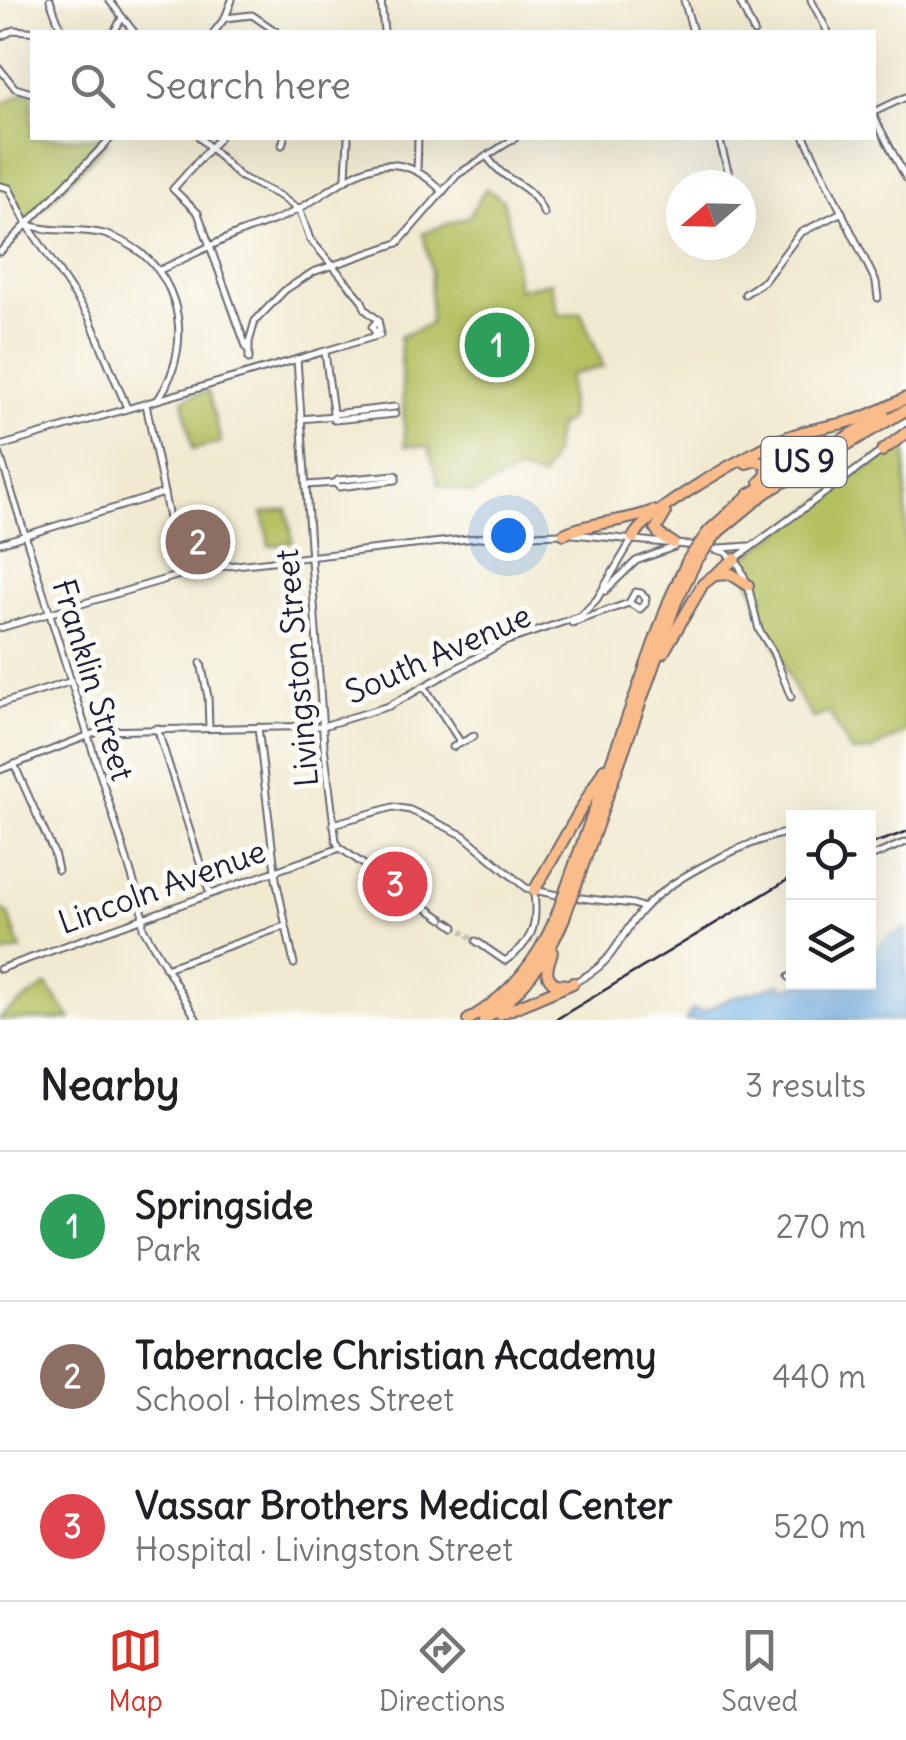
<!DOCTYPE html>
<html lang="en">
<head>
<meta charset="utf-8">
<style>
	:root { --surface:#fff; --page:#f2f2f2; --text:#202124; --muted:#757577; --line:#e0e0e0; --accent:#d93025 }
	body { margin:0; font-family:Delius,sans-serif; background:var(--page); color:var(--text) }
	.controls { position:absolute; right:30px; bottom:30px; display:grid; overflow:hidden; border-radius:0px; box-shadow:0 10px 40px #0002 }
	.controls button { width:90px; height:90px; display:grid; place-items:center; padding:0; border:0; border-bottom:2px solid var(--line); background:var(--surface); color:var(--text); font:50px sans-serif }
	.compass { position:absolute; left:666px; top:170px; width:90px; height:90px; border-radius:50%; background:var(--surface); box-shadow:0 10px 40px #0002; rotate:250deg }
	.you { position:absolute; left:508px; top:535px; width:35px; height:35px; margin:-25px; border:8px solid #fff; border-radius:50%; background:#1a73e8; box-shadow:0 0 0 15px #1a73e833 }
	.badge { display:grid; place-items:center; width:65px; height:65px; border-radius:50%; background:var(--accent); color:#fff; font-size:32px; font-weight:700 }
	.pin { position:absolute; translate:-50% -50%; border:5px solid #fff; box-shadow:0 2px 10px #0006 }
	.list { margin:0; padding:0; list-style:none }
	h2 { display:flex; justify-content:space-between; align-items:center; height:130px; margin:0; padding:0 40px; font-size:42px }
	h2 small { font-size:32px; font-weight:400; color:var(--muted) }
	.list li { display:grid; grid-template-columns:65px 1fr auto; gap:30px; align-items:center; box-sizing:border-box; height:150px; padding:0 40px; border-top:2px solid var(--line) }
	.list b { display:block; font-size:38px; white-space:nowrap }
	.list p { margin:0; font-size:32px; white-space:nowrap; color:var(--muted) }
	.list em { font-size:32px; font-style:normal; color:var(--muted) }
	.icon { flex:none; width:55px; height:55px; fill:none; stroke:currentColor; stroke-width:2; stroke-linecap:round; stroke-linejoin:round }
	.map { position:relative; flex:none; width:906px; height:1020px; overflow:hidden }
	.search { position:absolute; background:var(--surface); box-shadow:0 10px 40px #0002; left:30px; right:30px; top:30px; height:110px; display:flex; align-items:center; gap:25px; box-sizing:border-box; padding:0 35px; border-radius:0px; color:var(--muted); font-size:38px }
	.sheet { height:580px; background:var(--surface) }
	nav { display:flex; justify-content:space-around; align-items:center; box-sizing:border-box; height:140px; border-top:2px solid var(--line); background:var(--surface); font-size:28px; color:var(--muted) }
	nav a { display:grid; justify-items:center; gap:5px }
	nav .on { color:var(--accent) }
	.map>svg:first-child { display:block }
	.green { fill:#b4c061; stroke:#6b714e; stroke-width:2.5 }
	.water { fill:#76b3e8; stroke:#4c6a92; stroke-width:2.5 }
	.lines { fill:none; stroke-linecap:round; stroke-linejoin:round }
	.minor-tunnel { stroke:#c8c2b3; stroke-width:5; stroke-dasharray:5 2.5; stroke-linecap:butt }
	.minor-casing { stroke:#6a6870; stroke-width:9 }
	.highway-casing { stroke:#6a6870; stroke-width:14 }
	.minor { stroke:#fff; stroke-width:5 }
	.highway { stroke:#f9bc8a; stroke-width:10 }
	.rail { stroke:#22223b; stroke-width:2.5 }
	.highway-bridge-casing { stroke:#6a6870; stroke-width:14; stroke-linecap:butt }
	.highway-bridge { stroke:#f9bc8a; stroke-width:10 }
	.labels { text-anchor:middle; stroke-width:10; stroke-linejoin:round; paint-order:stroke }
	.shield { fill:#fdfcf7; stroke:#646373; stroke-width:2.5 }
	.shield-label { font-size:30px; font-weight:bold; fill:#22223b }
	.street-label { font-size:32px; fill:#22223b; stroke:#fdfcf7 }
</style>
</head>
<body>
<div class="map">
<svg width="906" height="1020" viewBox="0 0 906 1020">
	<rect width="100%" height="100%" fill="#fdfcf7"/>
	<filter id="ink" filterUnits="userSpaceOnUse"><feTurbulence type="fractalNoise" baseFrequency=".01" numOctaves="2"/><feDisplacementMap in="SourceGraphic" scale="20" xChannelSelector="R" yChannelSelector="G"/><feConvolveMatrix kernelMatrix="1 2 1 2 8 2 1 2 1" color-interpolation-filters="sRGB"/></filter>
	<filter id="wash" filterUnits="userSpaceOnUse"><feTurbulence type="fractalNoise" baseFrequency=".0048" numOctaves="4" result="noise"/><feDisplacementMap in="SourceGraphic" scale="40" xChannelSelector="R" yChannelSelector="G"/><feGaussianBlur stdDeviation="2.25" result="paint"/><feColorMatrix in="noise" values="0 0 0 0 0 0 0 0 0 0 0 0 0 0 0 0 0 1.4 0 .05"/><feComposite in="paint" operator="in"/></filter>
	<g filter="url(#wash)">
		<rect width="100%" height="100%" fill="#f1ead1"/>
		<g class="green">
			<path d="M25 92 32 93V138H105L108 141 27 224 9 188 0 187V105Z"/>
			<path d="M486 188 503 200 512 236 518 289 551 282 559 315 581 312 604 367 569 375 570 418 557 428 554 452 542 478 518 471 473 494 439 485 428 446H405L400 337 430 324 431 269 423 233 469 216Z"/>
			<path d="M208 391 221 442 193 450 183 399Z"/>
			<path d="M906 439V732L870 751 851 752 829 712 813 719 795 691 741 560Z"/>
			<path d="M287 509 293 542 269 546 263 513Z"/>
			<path d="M0 908 9 914 21 950 0 954Z"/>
			<path d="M47 985 71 1019 0 1020V1017Z"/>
		</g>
		<path class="water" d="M906 929V1020H686L693 1009 702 1012 731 998 781 984 784 989 804 983 868 982 869 953 890 936Z"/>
	</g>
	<g filter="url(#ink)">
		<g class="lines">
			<path class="minor-tunnel" d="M455 927 476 941"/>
			<defs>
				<g id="minor">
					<path d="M50 0 62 32"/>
					<path d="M109 0 134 32"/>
					<path d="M381 0 384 32"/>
					<path d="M684 0 693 32"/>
					<path d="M739 0 754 32"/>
					<path d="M811 0 828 32"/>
					<path d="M225 18 252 15 277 32"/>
					<path d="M114 32 122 18"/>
					<path d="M214 32 225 18 232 0"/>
					<path d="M0 37 14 30 39 32"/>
					<path d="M0 69 15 88 32 93"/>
					<path d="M874 112 906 97"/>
					<path d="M874 117 906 178"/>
					<path d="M200 138 239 176 280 196 300 211 310 239 361 299 366 310 378 320"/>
					<path d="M219 138 173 189 198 213 247 349"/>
					<path d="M719 138 732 185"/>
					<path d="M805 138 876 282 878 298"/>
					<path d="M282 145 284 138"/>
					<path d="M488 158C509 187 529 179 544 214"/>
					<path d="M417 171 418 138"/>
					<path d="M346 177 348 138"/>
					<path d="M0 186 9 188 27 224 89 317 127 408"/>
					<path d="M27 224C51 234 79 227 104 234 177 255 199 337 159 398"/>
					<path d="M0 252 111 138"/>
					<path d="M160 270C186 258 211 245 237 234 253 227 271 223 287 215 342 190 383 129 443 192"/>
					<path d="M745 294 764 281 800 233 842 212"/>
					<path d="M378 320 380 330 375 332 372 327Z"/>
					<path d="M325 352 334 420 395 414"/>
					<path d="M249 359V342L255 321 285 290 313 272 398 243 457 175 515 138"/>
					<path d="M297 359 324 746 336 841 340 848 443 919"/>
					<path d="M146 404 180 573"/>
					<path d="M333 414 395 407"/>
					<path d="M301 419 333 416"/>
					<path d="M0 446 380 335"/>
					<path d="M0 455 142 908 143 928 197 1020"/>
					<path d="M335 483 338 480 396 475V479"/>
					<path d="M306 485 335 483 339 487 396 480"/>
					<path d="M573 534 696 546"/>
					<path d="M0 543 164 493"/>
					<path d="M707 547 725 552 739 565 748 585 759 630 773 652 791 697"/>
					<path d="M720 548 749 546"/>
					<path d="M735 559 882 451"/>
					<path d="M605 591 636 561 674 547"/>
					<path d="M572 623 629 603 635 592 641 593 646 598 645 604 640 609 629 603"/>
					<path d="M0 628 200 569 494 536 562 534"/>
					<path d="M201 663 208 697 209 727"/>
					<path d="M424 686 461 743"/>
					<path d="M0 704 69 682"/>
					<path d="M258 727 276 879 294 964"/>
					<path d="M157 728 210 894"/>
					<path d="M453 747 474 736"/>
					<path d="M14 764 54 853 58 870"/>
					<path d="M0 770 100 731 323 726 389 706 504 642 581 616 597 599 633 538"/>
					<path d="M333 824 393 807 410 810 463 835 526 888 561 896"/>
					<path d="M868 858 906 842"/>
					<path d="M572 897 633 904 644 908"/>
					<path d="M448 922 455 927"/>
					<path d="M476 941 505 961C532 943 538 926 534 894"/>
					<path d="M166 968 285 926"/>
					<path d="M0 969 340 848"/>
					<path d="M789 977 794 975"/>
					<path d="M575 982C617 962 616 939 643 909 674 875 749 840 794 831"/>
				</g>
				<g id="highway">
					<path d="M882 451 906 433"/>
					<path d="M746 463 757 460 766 465 767 475 760 482"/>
					<path d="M665 514 656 529 660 535 673 543"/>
					<path d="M709 531 750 494 884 415"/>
					<path d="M718 532 765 493 906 410"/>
					<path d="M564 534C592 521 624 523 653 511"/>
					<path d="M633 538C645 511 757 448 788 437 808 429 828 427 848 422 869 417 887 407 906 398"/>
					<path d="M716 575 731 574 748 585"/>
					<path d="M663 653 703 584 735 559"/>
					<path d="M570 878 669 601 688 560"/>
					<path d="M578 879 676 602 696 561"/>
					<path d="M534 891 604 769"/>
					<path d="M552 952C548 965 542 976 556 984L567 985"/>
					<path d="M500 1014 573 983"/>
					<path d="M468 1020C509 996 538 961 556 917"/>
					<path d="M484 1020C520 994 547 960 564 918"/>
				</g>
			</defs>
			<use href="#minor" class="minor-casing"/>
			<use href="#highway" class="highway-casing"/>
			<use href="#minor" class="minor"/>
			<use href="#highway" class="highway"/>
			<g class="rail">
				<path d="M868 845 906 832"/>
				<path d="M555 1020 794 876"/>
			</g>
			<defs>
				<g id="highway-bridge">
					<path d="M688 560 709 531"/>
					<path d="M696 561 718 532"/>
					<path d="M556 917 570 878"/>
					<path d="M564 918 578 879"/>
				</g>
			</defs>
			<use href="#highway-bridge" class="highway-bridge-casing"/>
			<use href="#highway-bridge" class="highway-bridge"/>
		</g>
	</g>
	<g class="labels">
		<rect class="shield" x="761.5" y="437" width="85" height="50" rx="8"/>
		<g class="shield-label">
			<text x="804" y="472">US 9</text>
		</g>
		<g class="street-label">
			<text transform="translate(438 654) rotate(-24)" y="11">South Avenue</text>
			<text transform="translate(297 668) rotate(-95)" y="11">Livingston Street</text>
			<text transform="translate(93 680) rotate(73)" y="11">Franklin Street</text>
			<text transform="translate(162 887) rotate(-20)" y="11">Lincoln Avenue</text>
		</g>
	</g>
</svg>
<div class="controls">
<button><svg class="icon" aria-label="locate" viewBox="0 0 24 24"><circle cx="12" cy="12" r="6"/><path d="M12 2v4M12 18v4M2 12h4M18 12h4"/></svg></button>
<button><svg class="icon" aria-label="layers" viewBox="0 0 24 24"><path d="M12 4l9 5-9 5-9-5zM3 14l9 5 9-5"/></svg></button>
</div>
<svg class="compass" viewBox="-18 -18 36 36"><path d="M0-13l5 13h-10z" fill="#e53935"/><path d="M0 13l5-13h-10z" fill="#757577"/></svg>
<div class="you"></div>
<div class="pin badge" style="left:497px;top:345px;background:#2e9e5b">1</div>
<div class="pin badge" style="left:198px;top:542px;background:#8d6e63">2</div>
<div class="pin badge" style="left:395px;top:884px;background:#e0444e">3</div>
<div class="search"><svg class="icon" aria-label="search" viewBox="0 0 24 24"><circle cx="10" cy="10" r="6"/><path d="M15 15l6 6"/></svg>Search here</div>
</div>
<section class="sheet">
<h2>Nearby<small>3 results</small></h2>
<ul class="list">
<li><span class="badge" style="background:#2e9e5b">1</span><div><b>Springside</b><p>Park</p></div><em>270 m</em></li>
<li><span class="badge" style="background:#8d6e63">2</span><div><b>Tabernacle Christian Academy</b><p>School · Holmes Street</p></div><em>440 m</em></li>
<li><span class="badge" style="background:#e0444e">3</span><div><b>Vassar Brothers Medical Center</b><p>Hospital · Livingston Street</p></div><em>520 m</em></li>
</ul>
</section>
<nav>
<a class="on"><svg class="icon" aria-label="map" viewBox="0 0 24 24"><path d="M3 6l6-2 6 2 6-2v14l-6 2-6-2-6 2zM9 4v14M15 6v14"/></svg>Map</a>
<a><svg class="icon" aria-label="directions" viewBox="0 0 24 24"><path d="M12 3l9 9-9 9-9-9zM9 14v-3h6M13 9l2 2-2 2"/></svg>Directions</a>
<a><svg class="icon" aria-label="saved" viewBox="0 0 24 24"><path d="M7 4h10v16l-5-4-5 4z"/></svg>Saved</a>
</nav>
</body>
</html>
